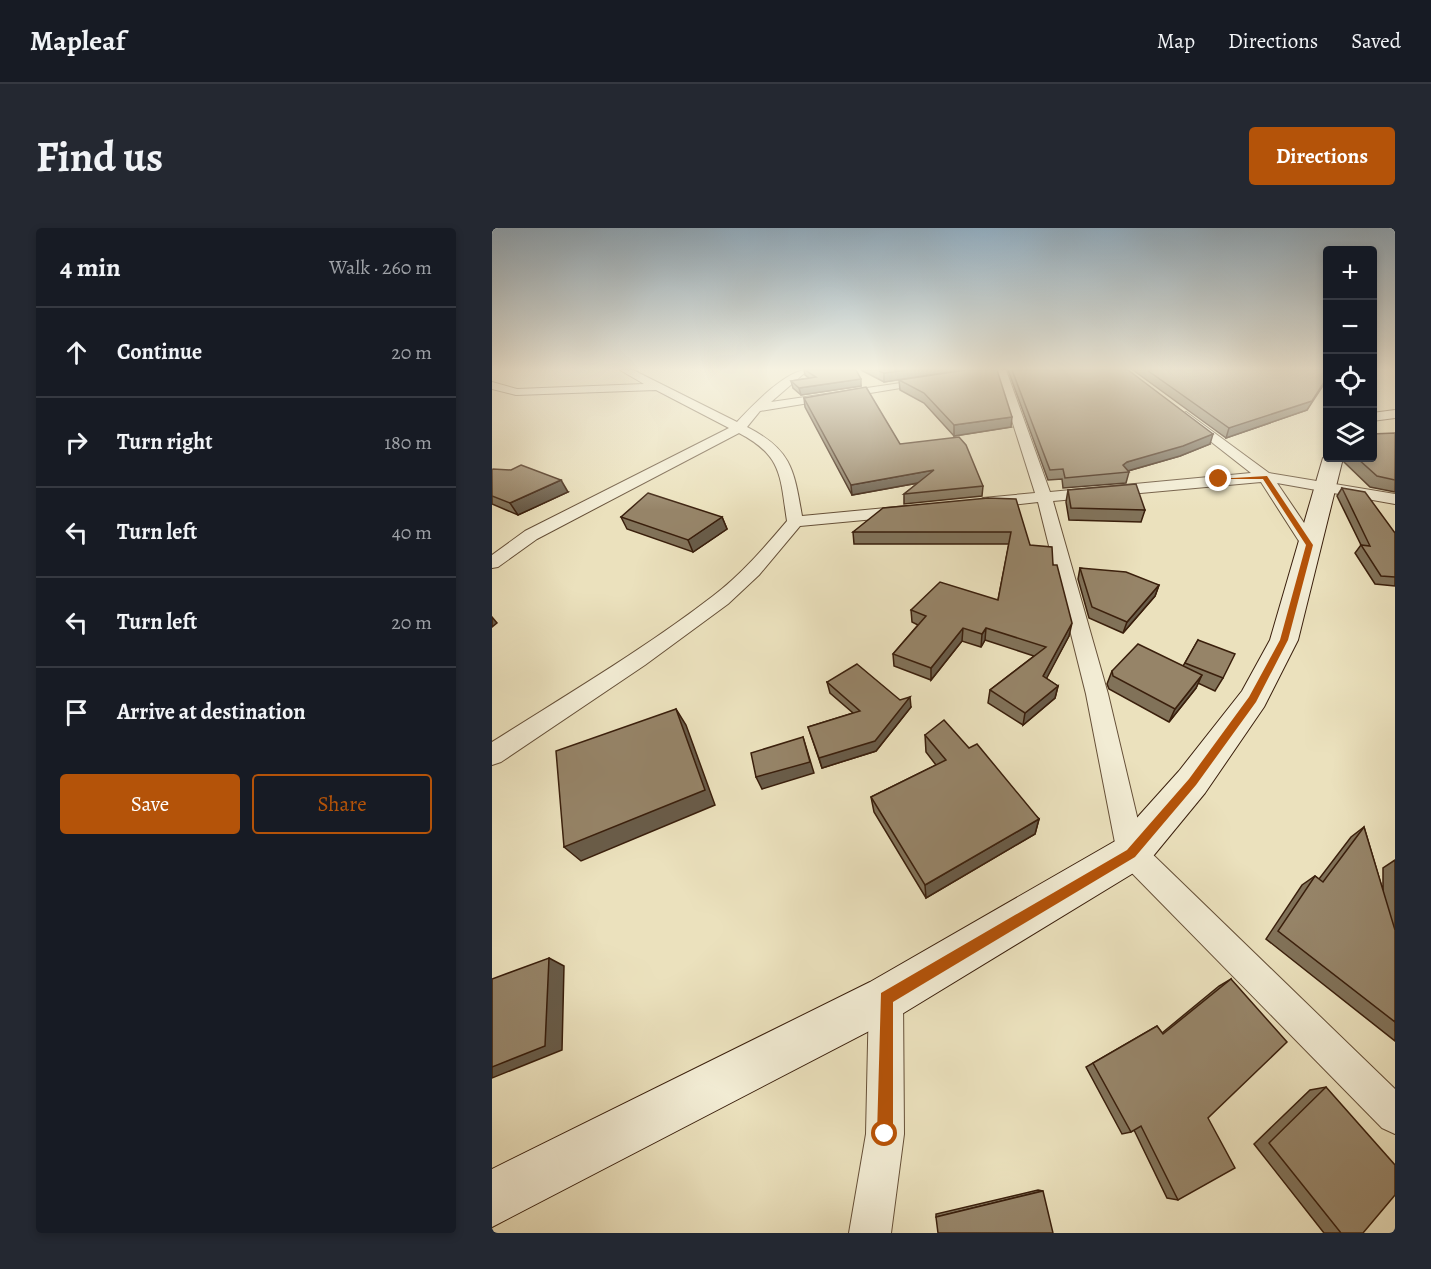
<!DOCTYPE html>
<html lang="en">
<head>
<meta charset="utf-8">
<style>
	:root { --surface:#171b24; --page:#242831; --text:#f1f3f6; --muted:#9ea1a6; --line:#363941; --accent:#b45309 }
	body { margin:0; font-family:Alegreya,serif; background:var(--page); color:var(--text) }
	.controls { position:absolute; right:18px; top:18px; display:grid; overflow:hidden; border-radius:6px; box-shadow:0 3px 9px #0003 }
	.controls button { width:54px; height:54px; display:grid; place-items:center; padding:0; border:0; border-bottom:2px solid var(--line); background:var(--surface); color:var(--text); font:30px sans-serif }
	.stop { position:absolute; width:18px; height:18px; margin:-14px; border:4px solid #b45309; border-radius:50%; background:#fff }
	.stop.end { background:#b45309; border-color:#fff; box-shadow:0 2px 6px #0008 }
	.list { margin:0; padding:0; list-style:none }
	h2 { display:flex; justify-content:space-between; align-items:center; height:78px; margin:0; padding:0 24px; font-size:26px }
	h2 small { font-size:20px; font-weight:400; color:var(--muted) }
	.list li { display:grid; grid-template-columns:39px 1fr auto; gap:18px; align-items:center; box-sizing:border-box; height:90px; padding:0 24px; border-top:2px solid var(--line) }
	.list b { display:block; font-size:22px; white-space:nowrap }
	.list em { font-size:20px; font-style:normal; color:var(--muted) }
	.actions { display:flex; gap:12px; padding:18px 24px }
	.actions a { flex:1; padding:14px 0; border:2px solid var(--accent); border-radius:6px; text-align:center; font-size:21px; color:var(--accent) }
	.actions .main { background:var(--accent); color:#fff }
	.icon { flex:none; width:33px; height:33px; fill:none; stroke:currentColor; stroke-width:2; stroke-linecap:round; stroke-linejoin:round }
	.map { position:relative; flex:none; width:903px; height:1005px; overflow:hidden; border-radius:6px }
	header { display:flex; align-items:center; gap:36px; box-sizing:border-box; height:84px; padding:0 30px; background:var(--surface); border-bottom:2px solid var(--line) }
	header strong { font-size:28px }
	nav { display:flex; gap:33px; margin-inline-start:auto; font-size:21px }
	.intro { display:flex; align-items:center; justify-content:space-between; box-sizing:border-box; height:144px; padding:0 36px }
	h1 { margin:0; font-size:42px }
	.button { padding:15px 27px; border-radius:6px; background:var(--accent); color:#fff; font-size:21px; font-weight:700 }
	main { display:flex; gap:36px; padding:0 36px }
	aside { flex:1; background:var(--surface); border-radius:6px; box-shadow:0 3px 9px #0003 }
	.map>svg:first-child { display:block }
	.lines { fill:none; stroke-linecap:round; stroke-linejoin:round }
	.street-casing { stroke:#665038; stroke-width:2 }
	.secondary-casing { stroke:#3a1f0c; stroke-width:2 }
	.street { fill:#f2ecd4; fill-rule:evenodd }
	.secondary { fill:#f2ecd4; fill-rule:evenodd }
	.wall { fill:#817259; stroke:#3a1f0c; stroke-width:1.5 }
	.shaded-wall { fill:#695c49; stroke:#3a1f0c; stroke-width:1.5 }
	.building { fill:#968468; stroke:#3a1f0c; stroke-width:1.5 }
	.route { fill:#b45309 }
</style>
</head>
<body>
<header>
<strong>Mapleaf</strong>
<nav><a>Map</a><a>Directions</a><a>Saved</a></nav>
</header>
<div class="intro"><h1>Find us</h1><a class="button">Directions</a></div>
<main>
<aside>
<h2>4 min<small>Walk · 260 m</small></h2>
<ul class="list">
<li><svg class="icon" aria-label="ahead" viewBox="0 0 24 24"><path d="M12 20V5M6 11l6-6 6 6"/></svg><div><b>Continue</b></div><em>20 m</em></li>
<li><svg class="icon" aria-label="right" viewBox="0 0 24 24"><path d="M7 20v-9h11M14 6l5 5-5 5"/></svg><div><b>Turn right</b></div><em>180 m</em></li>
<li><svg class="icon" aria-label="left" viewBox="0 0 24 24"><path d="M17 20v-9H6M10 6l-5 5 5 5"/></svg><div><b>Turn left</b></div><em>40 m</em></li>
<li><svg class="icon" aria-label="left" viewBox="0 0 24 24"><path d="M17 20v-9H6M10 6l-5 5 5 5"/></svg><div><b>Turn left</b></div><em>20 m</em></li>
<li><svg class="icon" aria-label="arrive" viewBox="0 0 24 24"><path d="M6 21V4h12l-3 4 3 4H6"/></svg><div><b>Arrive at destination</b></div></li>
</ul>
<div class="actions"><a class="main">Save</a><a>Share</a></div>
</aside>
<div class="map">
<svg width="903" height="1005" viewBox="0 0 903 1005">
	<rect width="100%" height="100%" fill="#ebe1bd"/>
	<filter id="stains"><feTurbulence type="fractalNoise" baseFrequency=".00333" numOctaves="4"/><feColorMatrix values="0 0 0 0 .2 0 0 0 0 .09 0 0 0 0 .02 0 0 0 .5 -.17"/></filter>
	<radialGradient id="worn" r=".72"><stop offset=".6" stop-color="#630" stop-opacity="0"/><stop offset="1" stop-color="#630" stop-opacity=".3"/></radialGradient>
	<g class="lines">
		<defs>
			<g id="street">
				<path d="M128 142H141L245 194C260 178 295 141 316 142L279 174 443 150 445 152 439 155 268 183 255 199C300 222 302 242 310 288L415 278 423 283 415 288 308 298 267 347 236 376 153 437 9 534 0 537V514C74 467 151 422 221 368 249 347 272 320 295 293 288 249 291 228 247 205L45 311 6 339 0 340V327L33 303 237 200 164 162 24 167 0 161V154L25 161 152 156Z"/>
				<path d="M504 142H514L558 264 759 245 690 191 688 188 694 184 777 245 903 266V276L785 255 827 317 818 322 812 321 769 254 561 273 616 466 652 618 903 861V906L890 900 629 634 625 625 594 466 546 274 491 280 483 275 491 270 543 265Z"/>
				<path d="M903 182V190L880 193V185Z"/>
				<path d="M394 753 406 758 411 770 412 906 399 1005H357L374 906 377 770 382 758Z"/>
			</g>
			<path id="secondary" d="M836 226V230H851L806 412 772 479 713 565 653 638 410 786 0 999V941L378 754 625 612 687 543 750 463 778 412 831 230Z"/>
		</defs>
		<use href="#street" class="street-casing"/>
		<use href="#secondary" class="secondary-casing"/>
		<use href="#street" class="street"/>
		<use href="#secondary" class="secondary"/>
	</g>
	<g class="wall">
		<path d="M312 142H364L369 158 309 167 301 160 299 153 317 150 313 147Z"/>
		<path d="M369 142H470L392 154Z"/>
		<path d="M516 142H636L718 216 688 228 636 243 637 244 634 255 571 260 570 251 556 252Z"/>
		<path d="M641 142H836L815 182 734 210Z"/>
		<path d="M407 152 519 199 462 208 432 175 408 162Z"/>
		<path d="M312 170 408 216 491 258 490 268 412 276V266L426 255 360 267 313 179Z"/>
		<path d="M903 205V264L878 259 852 234 853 230H880Z"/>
		<path d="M0 242 76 264 26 287 0 276Z"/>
		<path d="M850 260 903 305V358L883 356 863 325 869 317 845 268Z"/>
		<path d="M576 262 653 282 649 294 577 292 574 274Z"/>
		<path d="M496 270 538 317 561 337 577 408 554 450 566 458 563 470 531 497 496 475 498 462 542 428 493 412 489 419 470 413 439 452 402 438 401 426 426 397 420 394 419 382 506 372 517 316H362L361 304Z"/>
		<path d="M129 289H230L235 301 201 324 135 301Z"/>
		<path d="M588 340 667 357 663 368 631 405 597 390 586 351Z"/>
		<path d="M706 412 731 450 723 463 706 455 704 460 677 494 617 461 615 456 620 443 691 438Z"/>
		<path d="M335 454 408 472 419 479 384 523 330 540 316 499 361 485 338 465Z"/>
		<path d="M433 507 477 520 547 591 543 606 434 670 382 584 379 569 444 537 434 524Z"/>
		<path d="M872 599 891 663V640L903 632V813L774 711 810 657 823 648 827 651 859 609Z"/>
		<path d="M739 751 716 890 686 972 675 970 642 902 639 904 630 906 594 839 665 798 670 805 727 758Z"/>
		<path d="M834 859 871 1005H832L762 916 818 862Z"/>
		<path d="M546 962 551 963 444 989V986Z"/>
	</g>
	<g class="shaded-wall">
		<path d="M415 142H470L392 154V145Z"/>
		<path d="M836 148V150L815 182 734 210 737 200Z"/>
		<path d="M369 151V158L309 167 307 160Z"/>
		<path d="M520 189 519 199 462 208V197Z"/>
		<path d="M721 206 718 216 688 228 632 244 631 237 635 234Z"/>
		<path d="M442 242V252L360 267 359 257Z"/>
		<path d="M69 252 76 264 26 287 18 275Z"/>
		<path d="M230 289 235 301 201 324 196 312Z"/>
		<path d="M667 357 663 368 631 405 635 394Z"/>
		<path d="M0 389 5 395 0 399Z"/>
		<path d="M580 395 577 408 549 461 551 448Z"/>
		<path d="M471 400 470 413 439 452V440Z"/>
		<path d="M494 400 493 412 489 419 490 406Z"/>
		<path d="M710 447 704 460 677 494 683 481Z"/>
		<path d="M566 458 563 470 531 497 533 485Z"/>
		<path d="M418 469 419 479 384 523 330 540 327 530Z"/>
		<path d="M184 481 194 497 223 577 89 633 72 619Z"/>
		<path d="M311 509 322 545 270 561 264 549Z"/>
		<path d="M547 591 543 606 434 670 433 657Z"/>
		<path d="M57 730 72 738 70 822 0 850V839Z"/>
	</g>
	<g class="building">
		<path d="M313 142H364L369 151 307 160 299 153 324 149Z"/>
		<path d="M384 142H415L392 145Z"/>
		<path d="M474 142H505L520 189 462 197 432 165 407 152Z"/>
		<path d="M520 142H636L721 206 691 218 635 234 631 237 637 244 573 250 571 241 558 242Z"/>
		<path d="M655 142H836V148L820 173 737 200Z"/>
		<path d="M374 159 408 216 467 209 474 217 491 258 412 266 442 242 359 257 312 170Z"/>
		<path d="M903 205V252L885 248 865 230H880V206Z"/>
		<path d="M29 237 69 252 18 275 0 268V242L1 241 19 242Z"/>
		<path d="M644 256 653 282 579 280 576 262Z"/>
		<path d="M850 260 873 264 903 305V349L889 348 869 317 878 318Z"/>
		<path d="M156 265 230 289 196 312 129 289Z"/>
		<path d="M496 270 524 271 538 317 560 319 561 337H565L580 395 551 448 566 458 533 485 498 462 554 419 494 400 490 406 471 400 439 440 401 426 434 388 419 382 448 354 506 372 519 304H361L391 280Z"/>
		<path d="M588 340 634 344 667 357 635 394 600 379Z"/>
		<path d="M706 412 743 426 731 450 693 435Z"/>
		<path d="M646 416 710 447 683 481 621 448 620 443Z"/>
		<path d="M365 436 408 472 418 469 383 513 327 530 316 499 368 483 335 454Z"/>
		<path d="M184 481 213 562 72 619 64 523Z"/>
		<path d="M452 492 477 520 485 516 547 591 433 657 379 569 454 532 433 507Z"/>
		<path d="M311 509 318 534 264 549 259 525Z"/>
		<path d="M872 599 903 702V794L786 703 823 648 831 654Z"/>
		<path d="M57 730 53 818 0 839V751Z"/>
		<path d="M739 751 795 814 716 890 743 940 686 972 649 898 639 904 601 835 665 798 671 806Z"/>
		<path d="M834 859 903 937V967L871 1005H849L777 915Z"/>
		<path d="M551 963 561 1005H446L444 989Z"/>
	</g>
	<linearGradient id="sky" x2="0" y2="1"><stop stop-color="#91acbf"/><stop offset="0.5" stop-color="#f6f2e1"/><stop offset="1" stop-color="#f6f2e1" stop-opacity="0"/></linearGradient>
	<rect width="903" height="282" fill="url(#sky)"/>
	<path class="route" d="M775 248 821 317 796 412 764 474 704 557 643 629 401 774V906L398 911 393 914 387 911 385 906 389 765 635 622 697 551 757 469 788 412 814 317 771 251H724Z"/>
	<rect width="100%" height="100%" filter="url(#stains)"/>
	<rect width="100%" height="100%" fill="url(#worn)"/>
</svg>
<div class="controls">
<button>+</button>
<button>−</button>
<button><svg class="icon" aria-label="locate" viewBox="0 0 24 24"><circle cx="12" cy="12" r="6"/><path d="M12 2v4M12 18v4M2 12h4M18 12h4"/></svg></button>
<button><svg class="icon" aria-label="layers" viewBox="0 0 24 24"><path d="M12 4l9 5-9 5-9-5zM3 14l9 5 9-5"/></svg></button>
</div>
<div class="stop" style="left:393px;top:906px"></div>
<div class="stop end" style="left:727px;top:251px"></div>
</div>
</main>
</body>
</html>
